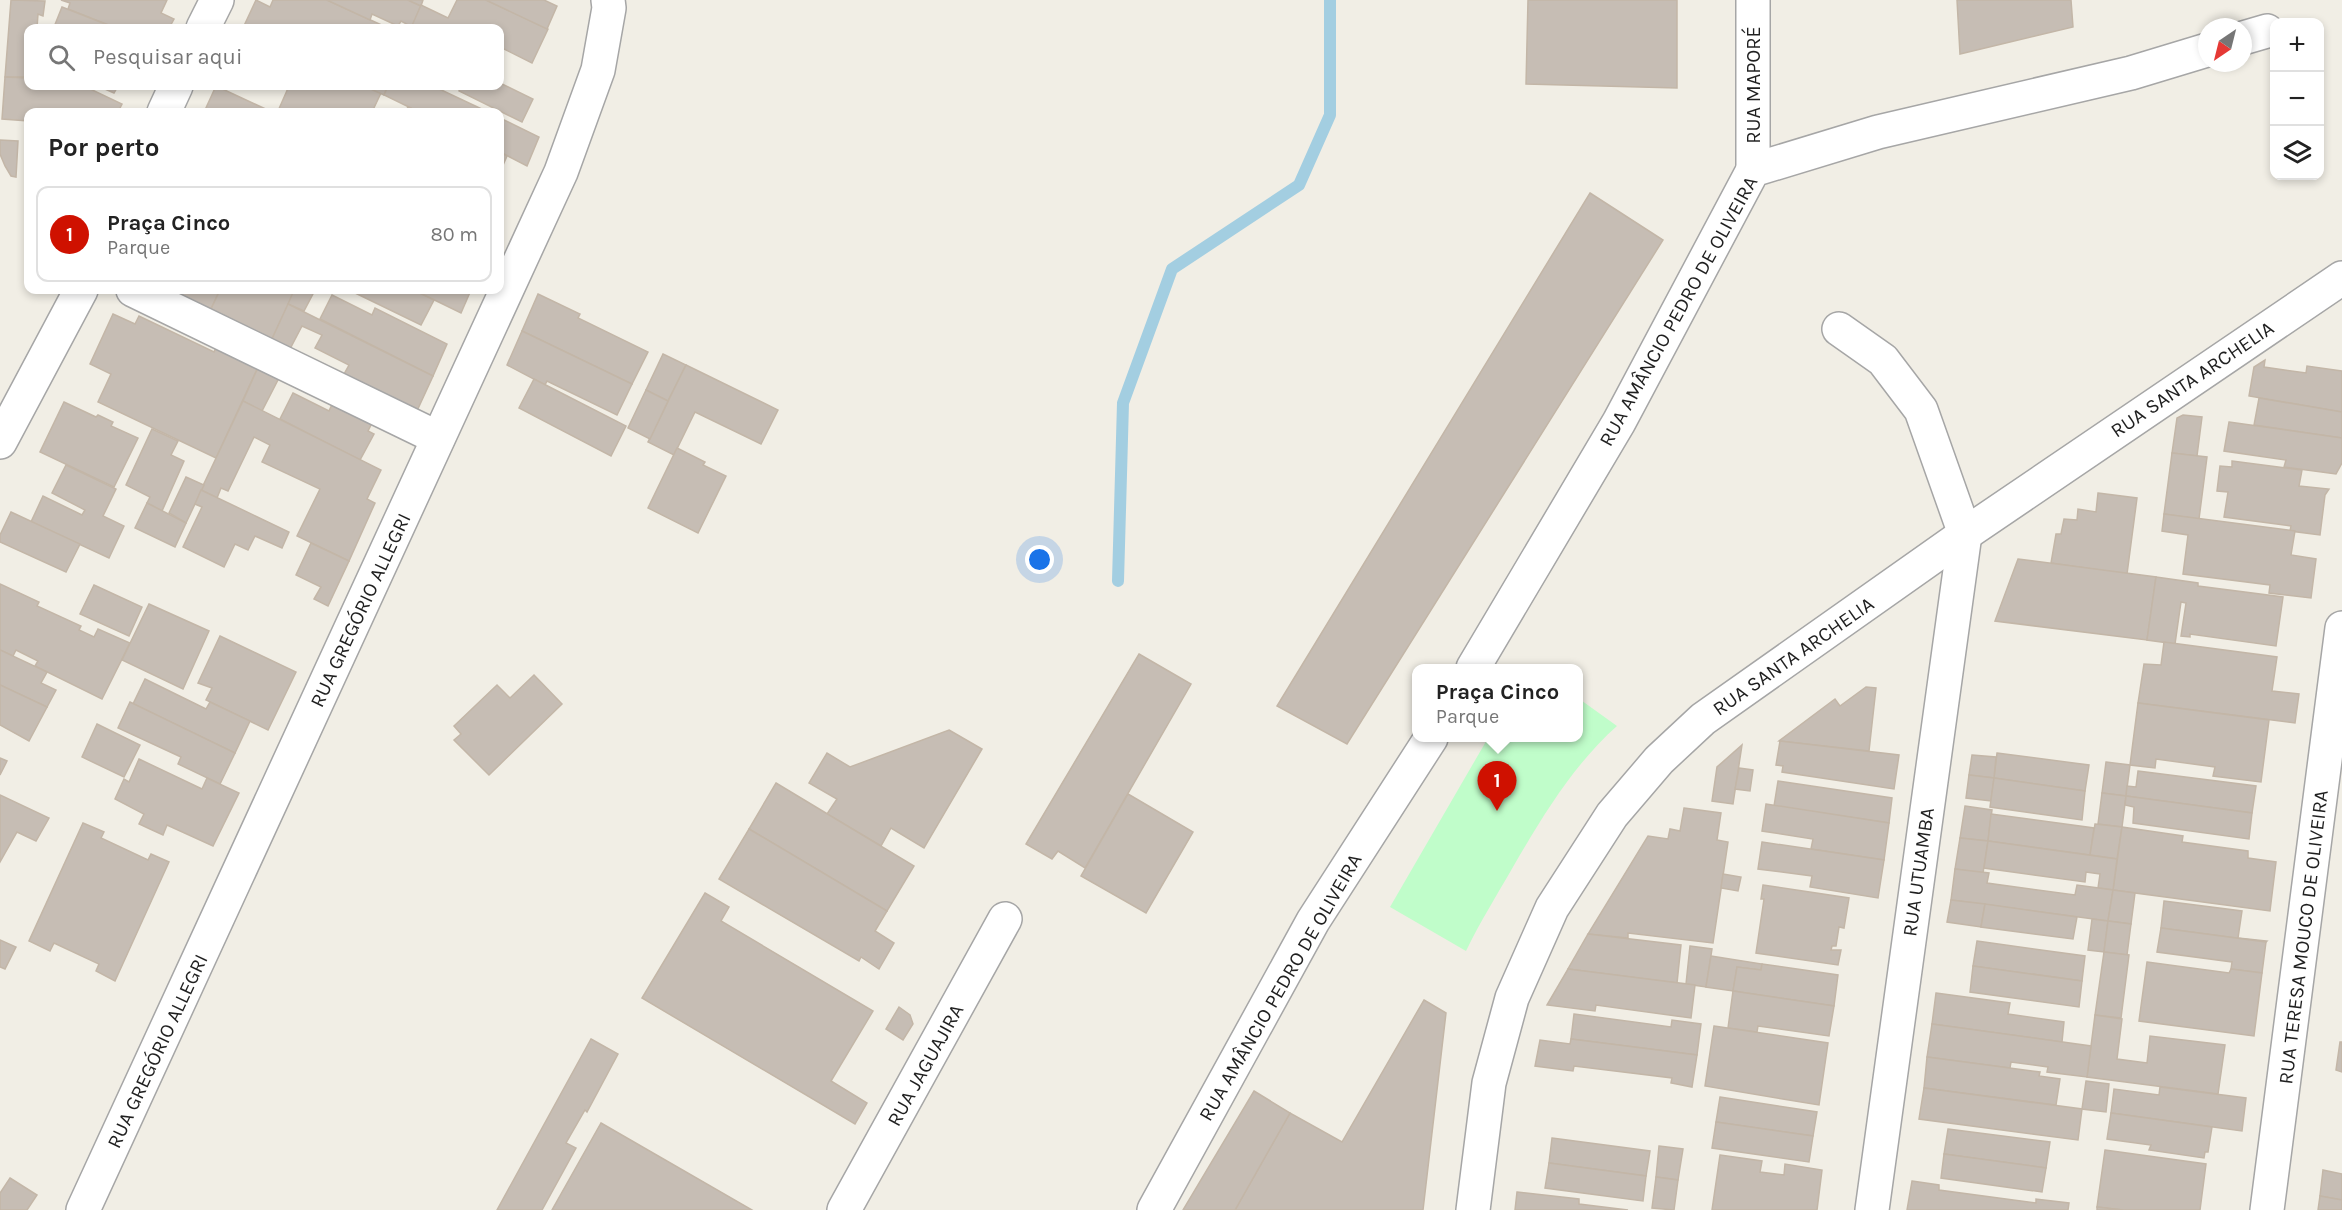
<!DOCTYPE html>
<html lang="pt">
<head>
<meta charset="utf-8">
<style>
	:root { --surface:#fff; --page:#f2f2f2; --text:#222; --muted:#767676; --line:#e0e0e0; --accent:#cf1100 }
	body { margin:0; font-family:Karla,sans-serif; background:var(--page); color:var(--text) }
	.controls { position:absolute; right:18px; top:18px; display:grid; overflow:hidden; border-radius:12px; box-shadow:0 3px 9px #0003 }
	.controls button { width:54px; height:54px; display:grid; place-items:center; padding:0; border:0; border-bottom:2px solid var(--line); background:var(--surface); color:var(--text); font:30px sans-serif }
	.compass { position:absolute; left:2198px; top:18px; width:54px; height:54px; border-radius:50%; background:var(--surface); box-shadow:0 3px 9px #0003; rotate:215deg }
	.you { position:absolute; left:1040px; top:560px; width:21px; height:21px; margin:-15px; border:4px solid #fff; border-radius:50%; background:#1a73e8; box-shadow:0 0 0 9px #1a73e833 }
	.badge { display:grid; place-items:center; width:39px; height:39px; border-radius:50%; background:var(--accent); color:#fff; font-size:20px; font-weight:700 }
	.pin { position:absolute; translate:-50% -50px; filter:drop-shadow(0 2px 3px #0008) }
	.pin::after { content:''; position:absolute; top:32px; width:21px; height:18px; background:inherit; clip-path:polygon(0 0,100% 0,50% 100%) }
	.popup { position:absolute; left:1412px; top:664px; width:171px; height:78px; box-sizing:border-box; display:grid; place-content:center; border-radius:12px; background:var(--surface); filter:drop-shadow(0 2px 4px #0005); font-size:20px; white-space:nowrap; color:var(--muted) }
	.popup b { font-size:22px; color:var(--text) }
	.popup::after { content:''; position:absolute; left:50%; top:100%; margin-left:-12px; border:12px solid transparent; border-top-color:var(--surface) }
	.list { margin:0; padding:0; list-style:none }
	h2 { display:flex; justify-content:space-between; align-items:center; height:78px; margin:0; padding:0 24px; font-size:26px }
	h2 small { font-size:20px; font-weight:400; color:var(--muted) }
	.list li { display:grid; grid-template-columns:39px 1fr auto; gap:18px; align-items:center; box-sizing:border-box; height:96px; margin:0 12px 12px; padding:0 12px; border:2px solid var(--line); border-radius:12px }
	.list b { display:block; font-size:22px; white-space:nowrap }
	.list p { margin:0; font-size:20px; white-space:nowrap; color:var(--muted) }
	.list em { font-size:20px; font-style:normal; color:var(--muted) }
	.icon { flex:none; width:33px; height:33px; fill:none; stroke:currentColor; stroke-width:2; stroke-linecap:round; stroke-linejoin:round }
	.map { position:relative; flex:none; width:2342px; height:1210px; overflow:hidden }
	.search { position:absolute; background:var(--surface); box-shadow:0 3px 9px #0003; left:24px; top:24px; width:480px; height:66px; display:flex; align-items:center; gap:15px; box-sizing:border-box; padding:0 21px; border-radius:12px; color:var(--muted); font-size:22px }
	.panel { position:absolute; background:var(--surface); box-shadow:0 3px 9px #0003; left:24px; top:108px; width:480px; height:186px; border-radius:12px }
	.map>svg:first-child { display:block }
	.park { fill:#c0fdca }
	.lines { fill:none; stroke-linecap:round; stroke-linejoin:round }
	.stream { stroke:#a3cee1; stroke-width:12 }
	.building { fill:#c6bdb4; stroke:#c3b6a7; stroke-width:1.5 }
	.minor-casing { stroke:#a6a6a6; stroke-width:36 }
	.minor { stroke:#fff; stroke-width:33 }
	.labels { text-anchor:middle; stroke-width:5; stroke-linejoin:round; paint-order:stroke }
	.street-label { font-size:20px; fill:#1f1f1f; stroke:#fff }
</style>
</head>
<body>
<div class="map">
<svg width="2342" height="1210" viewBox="0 0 2342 1210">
	<rect width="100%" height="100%" fill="#f1eee5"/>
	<path class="park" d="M1578 698 1617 726C1574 764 1542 817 1513 867 1497 895 1480 922 1466 951L1390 907 1488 738H1578Z"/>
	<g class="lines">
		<path class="stream" d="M1118 581 1123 403 1172 269 1299 185 1330 115V0"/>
	</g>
	<g class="building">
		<path d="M11 0 45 1 43 16 38 14 37 28H28V77H5Z"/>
		<path d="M61 0H167L161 13 174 19 169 28H116L68 9 70 3Z"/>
		<path d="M256 0 270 7 273 0H327L388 28H243Z"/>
		<path d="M327 0H408L421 6 412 27 401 21 398 26 372 14 370 20Z"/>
		<path d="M408 0H423L421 6Z"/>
		<path d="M457 0H486L548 29 532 63 500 47V28H411L421 5 448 18Z"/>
		<path d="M486 0H544L557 6 547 29Z"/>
		<path d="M1528 0H1677V88L1526 84Z"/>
		<path d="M1957 0H2071L2073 27 1960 54Z"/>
		<path d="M62 7 113 27 116 28H57L54 27Z"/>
		<path d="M5 77 28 78V86H84L122 104 118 112H28V121L2 119Z"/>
		<path d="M500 83 533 99 522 122 459 91 461 86H500Z"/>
		<path d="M98 86H118L114 93Z"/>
		<path d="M216 86 272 112H212L205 110Z"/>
		<path d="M289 86H364L381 93 372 112H281L278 111Z"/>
		<path d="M364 86H388L384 95Z"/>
		<path d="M388 86H433L488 112H419L384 95Z"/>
		<path d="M408 107 419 112H405Z"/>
		<path d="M500 118 539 137 527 166 500 152Z"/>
		<path d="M0 140 18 141 16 177 11 176 5 166 0 154Z"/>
		<path d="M500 152 507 156 500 172Z"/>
		<path d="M1590 193 1663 240 1347 744 1277 706Z"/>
		<path d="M169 290H220L211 309Z"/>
		<path d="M220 290H295L272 339 211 309Z"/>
		<path d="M294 290H315L304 311 288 304Z"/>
		<path d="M349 290H414L434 300 421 325Z"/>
		<path d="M414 290H471L461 313Z"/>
		<path d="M538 294 580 314 578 318 648 352 632 384 522 331Z"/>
		<path d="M332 295 372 315 375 308 447 344 433 376 320 319Z"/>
		<path d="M288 304 433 376 416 413 343 376 349 365 315 348 322 335 302 326 290 349 272 339Z"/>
		<path d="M113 314 135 324 139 316 214 352 218 343 260 363 216 458 98 402 111 374 90 364Z"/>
		<path d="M522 331 632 384 617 415 547 381 545 385 507 365Z"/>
		<path d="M663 354 686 365 668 401 646 390Z"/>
		<path d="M2265 360 2264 367 2306 373 2307 366 2342 371V412L2249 396 2254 367Z"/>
		<path d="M260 363 281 374 262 411 243 401Z"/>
		<path d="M686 365 778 410 761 444 695 412 674 455 648 442Z"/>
		<path d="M534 379 626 426 611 456 519 408Z"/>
		<path d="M646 390 668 401 650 439 628 428Z"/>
		<path d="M293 393 329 411 334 400 374 419 368 431 374 434 360 460 280 419Z"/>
		<path d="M2259 398 2342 412V438L2254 425Z"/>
		<path d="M243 401 381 470 367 499 375 503 349 561 297 536 320 489 262 462 270 445 254 437 228 491 221 488 217 498 201 490Z"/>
		<path d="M64 402 96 417 98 415 113 422 111 426 138 438 114 487 40 452Z"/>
		<path d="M2183 415 2202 417 2197 456 2172 453 2177 418Z"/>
		<path d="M2229 422 2342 438V463L2336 474 2284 467 2286 460 2224 451Z"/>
		<path d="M152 429 178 441 171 455 184 461 162 511 147 503 150 497 126 485Z"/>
		<path d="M677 448 705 462 703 465 726 476 698 533 648 508Z"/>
		<path d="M2172 453 2207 457 2199 519 2164 514Z"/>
		<path d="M2232 461 2302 470 2299 486 2329 489 2325 495 2320 535 2290 531 2291 526 2224 517 2228 492 2217 491 2220 466 2232 467Z"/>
		<path d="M66 465 116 489 103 516 124 526 109 558 31 522 43 496 82 515 85 510 52 493Z"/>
		<path d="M186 477 204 485 186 523 169 513Z"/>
		<path d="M201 490 289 532 282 548 255 536 248 550 235 544 224 567 183 547 202 507 195 504Z"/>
		<path d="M2098 493 2137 498 2127 574 2051 563 2056 534H2061L2064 519 2077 520 2078 509 2096 512Z"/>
		<path d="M147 503 186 523 175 547 135 528Z"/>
		<path d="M11 512 80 544 66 572 0 542V535Z"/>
		<path d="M2164 514 2295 531 2291 555 2316 559 2311 598 2269 593 2270 585 2183 574 2188 535 2162 531Z"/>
		<path d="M311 543 349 561 328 606 314 599 321 587 296 575Z"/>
		<path d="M2018 559 2156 577 2147 640 1995 621Z"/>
		<path d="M2156 577 2198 583V586L2283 597 2276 646 2190 634V637L2181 636 2186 603 2181 602 2175 644 2147 640Z"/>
		<path d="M0 584 39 602 37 606 81 626 79 630 94 637 98 629 130 643 102 699 35 666 38 661 16 650 13 656 0 650Z"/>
		<path d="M94 585 142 607 129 636 80 614Z"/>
		<path d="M149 604 209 631 183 689 122 660Z"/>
		<path d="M220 636 296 672 268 730 206 700 212 688 198 683Z"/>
		<path d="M2164 642 2277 657 2272 691 2299 694 2295 723 2138 703 2144 664 2161 665Z"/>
		<path d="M0 650 47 672 41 683 56 690 47 707 0 685Z"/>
		<path d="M1139 654 1191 684 1085 868 1058 851 1052 859 1026 844Z"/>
		<path d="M534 675 562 704 489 775 454 740 461 734 454 726 497 685 510 698Z"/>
		<path d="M145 679 206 709 210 702 250 721 235 753 133 704Z"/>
		<path d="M0 685 47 707 29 741 0 725Z"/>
		<path d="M1866 687 1876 688 1869 751 1779 741 1835 699 1840 706Z"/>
		<path d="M130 702 235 753 220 784 178 764 181 757 118 728Z"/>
		<path d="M2138 703 2269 720 2261 782 2213 776 2215 767 2156 759 2155 768 2130 765Z"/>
		<path d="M97 724 140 745 124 777 82 757Z"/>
		<path d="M949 730 982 749 924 848 891 828 881 846 827 814 837 799 809 783 827 753 850 767Z"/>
		<path d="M1780 741 1899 755 1894 789 1782 772 1783 766 1776 765Z"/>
		<path d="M1742 745 1733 804 1712 801 1717 767Z"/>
		<path d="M1997 753 2089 765 2085 791 1994 778Z"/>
		<path d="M1972 755 1996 757 1994 778 1969 775Z"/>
		<path d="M0 758 7 761 0 775Z"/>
		<path d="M139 759 202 789 207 778 239 793 213 846 167 825 163 835 150 829 139 824 144 814 115 799 124 779 129 782Z"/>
		<path d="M2106 762 2130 765 2126 796 2102 793Z"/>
		<path d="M1739 768 1753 770 1750 791 1735 789Z"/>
		<path d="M2138 771 2256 786 2252 813 2126 796 2127 786 2136 787Z"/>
		<path d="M1969 775 1994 778 1991 801 1966 798Z"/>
		<path d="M1994 778 2085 791 2082 820 1990 807Z"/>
		<path d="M1778 781 1892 798 1889 823 1774 806Z"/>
		<path d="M776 783 914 866 887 911 749 829Z"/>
		<path d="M2102 793 2126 796 2122 827 2098 824Z"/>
		<path d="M1128 794 1193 832 1146 913 1081 876Z"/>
		<path d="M0 795 49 818 36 841 17 832 0 862Z"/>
		<path d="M2126 796 2252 813 2249 839 2133 823 2134 807 2125 805Z"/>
		<path d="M1766 804 1889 823 1884 860 1811 849 1813 839 1762 831Z"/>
		<path d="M1965 806 1992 810 1988 841 1960 838Z"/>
		<path d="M1684 808 1721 813 1717 840 1728 842 1713 943 1628 933V938L1588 934 1648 836 1668 839 1670 829 1680 831Z"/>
		<path d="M1991 814 2094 828 2090 855 1988 841Z"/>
		<path d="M83 823 104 832 101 838 148 860 151 854 169 862 115 981 96 971 99 964 54 943 50 951 29 941Z"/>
		<path d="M2095 824 2122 827 2117 859 2090 855Z"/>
		<path d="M2122 827 2183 836 2182 842 2248 851V858L2276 862 2270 911 2113 890Z"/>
		<path d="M749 829 887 911 875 931 894 943 879 969 861 957 859 961 719 879Z"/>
		<path d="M1960 838 1988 841 1983 873 1955 869Z"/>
		<path d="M1988 841 2117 859 2113 890 2098 888 2100 874 2086 872 2085 882 1984 868Z"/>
		<path d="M1762 842 1884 860 1878 898 1810 887 1812 876 1758 869Z"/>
		<path d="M1955 869 1989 873 1987 883 2075 895 2077 885 2113 890 2108 921 1951 900Z"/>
		<path d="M1723 874 1741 877 1738 891 1721 888Z"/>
		<path d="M1763 885 1849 898 1844 928 1839 927 1836 946H1832L1831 950H1841L1838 965 1756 953 1764 899H1761Z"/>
		<path d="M2113 890 2135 893 2131 924 2108 921Z"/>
		<path d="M705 893 729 907 721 921 873 1011 831 1081 867 1103 855 1124 642 998Z"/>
		<path d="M1951 900 1985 904 1981 927 1947 922Z"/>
		<path d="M2164 901 2242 911 2238 938 2267 941 2266 942 2161 928Z"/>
		<path d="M1985 904 2077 917 2073 939 1981 927Z"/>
		<path d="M2092 919 2108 921 2104 952 2088 950Z"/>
		<path d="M2108 921 2131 924 2127 955 2104 952Z"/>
		<path d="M2161 928 2266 942 2262 973 2231 969 2232 962 2157 952Z"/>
		<path d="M1588 934 1681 945 1677 983 1568 969Z"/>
		<path d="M0 940 16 947 5 969 0 967Z"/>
		<path d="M1977 941 2085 956 2082 981 1973 966Z"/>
		<path d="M1690 946 1712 949 1706 987 1686 984Z"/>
		<path d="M2104 952 2129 955 2121 1018 2095 1015Z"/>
		<path d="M1711 956 1762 964 1761 970 1737 967 1733 991 1706 987Z"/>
		<path d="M2147 962 2229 973 2231 969 2262 973 2254 1036 2139 1021Z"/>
		<path d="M1762 964 1838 975 1834 1006 1733 991 1737 967 1761 970Z"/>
		<path d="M1973 966 2082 981 2079 1007 1970 992Z"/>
		<path d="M1568 969 1695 985 1691 1018 1596 1005 1595 1011 1547 1005Z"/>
		<path d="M1733 991 1834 1006 1829 1036 1758 1026 1757 1032 1728 1028Z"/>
		<path d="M1936 993 2010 1003 2008 1014 2064 1022 2062 1042 1932 1024Z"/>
		<path d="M1424 1000 1446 1013 1423 1210H1235L1290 1113 1342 1142Z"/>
		<path d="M899 1007 910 1015 913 1024 903 1040 886 1029Z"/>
		<path d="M1574 1014 1671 1027 1672 1020 1701 1024 1697 1055 1571 1039Z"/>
		<path d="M2095 1015 2122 1019 2117 1059 2147 1063 2150 1036 2225 1045 2218 1094 2087 1077Z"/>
		<path d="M1932 1024 2091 1046 2087 1077 2047 1072 2048 1067 2011 1062 2010 1068 1927 1057Z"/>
		<path d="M1714 1026 1828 1043 1819 1105 1705 1086Z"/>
		<path d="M591 1039 618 1054 587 1112 585 1110 566 1143 576 1148 542 1210H497Z"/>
		<path d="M1571 1039 1697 1055 1692 1087 1671 1083 1672 1078 1574 1066 1573 1071 1535 1066 1540 1040 1570 1044Z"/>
		<path d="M2340 1042H2342V1072L2336 1070Z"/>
		<path d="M1927 1057 2040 1072 2039 1076 2060 1079 2056 1105 1924 1088Z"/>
		<path d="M2086 1081 2109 1084 2106 1112 2082 1109Z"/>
		<path d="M2160 1087 2246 1098 2242 1131 2111 1113 2114 1089 2159 1095Z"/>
		<path d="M1924 1088 2082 1109 2078 1140 1919 1119Z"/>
		<path d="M1254 1091 1290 1113 1235 1210H1183Z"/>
		<path d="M1720 1097 1817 1112 1813 1136 1716 1122Z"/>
		<path d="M2111 1113 2212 1127 2208 1152H2205L2204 1158 2149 1150 2151 1145 2107 1139Z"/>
		<path d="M1716 1122 1813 1136 1809 1162 1712 1148Z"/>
		<path d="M601 1123 752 1210H552Z"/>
		<path d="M1948 1129 2050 1142 2046 1168 1944 1154Z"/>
		<path d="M1552 1138 1650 1151 1646 1176 1549 1163Z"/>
		<path d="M1659 1146 1683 1149 1678 1180 1656 1177Z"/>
		<path d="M2105 1150 2206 1164 2200 1210H2123L2097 1207Z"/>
		<path d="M1944 1154 2046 1168 2042 1192 1941 1178Z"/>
		<path d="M1720 1155 1762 1161 1760 1172 1784 1175 1785 1164 1822 1170 1817 1210H1712Z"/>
		<path d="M1549 1163 1646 1176 1643 1201 1545 1188Z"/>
		<path d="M2323 1170 2342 1174V1200L2320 1196Z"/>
		<path d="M1656 1177 1678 1180 1674 1210 1652 1208Z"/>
		<path d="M10 1178 37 1195 27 1210H0V1193Z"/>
		<path d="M1912 1181 1939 1185V1190L2036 1203V1199L2069 1203 2068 1210H1907Z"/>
		<path d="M1517 1192 1579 1199V1204L1628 1210H1515Z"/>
		<path d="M2320 1196 2342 1200V1210H2318Z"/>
		<path d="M2097 1207 2123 1210H2097Z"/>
	</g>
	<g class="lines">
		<defs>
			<g id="minor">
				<path d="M203 28 217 0"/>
				<path d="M2243 38 2267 31"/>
				<path d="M164 112 176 86"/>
				<path d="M1753 170V0"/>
				<path d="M133 290 438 438"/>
				<path d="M1839 329 1883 360 1921 410 1965 534 1872 1210"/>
				<path d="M0 442 81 290"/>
				<path d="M1473 668 1619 422 1753 170 1878 132 2131 73 2207 50"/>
				<path d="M83 1210 561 172 598 70 609 8 608 0"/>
				<path d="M844 1210 1005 919"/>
				<path d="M1154 1210 1313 921 1431 738"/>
				<path d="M1473 1210 1489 1083 1512 998 1552 908 1612 815 1659 760 1703 719 1965 534 2342 278"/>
				<path d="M2267 1210 2342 628"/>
			</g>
		</defs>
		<use href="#minor" class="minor-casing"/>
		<use href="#minor" class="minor"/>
	</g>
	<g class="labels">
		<g class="street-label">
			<text transform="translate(1753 85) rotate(-90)" y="7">RUA MAPORÉ</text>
			<text transform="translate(1678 311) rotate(-61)" y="7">RUA AMÂNCIO PEDRO DE OLIVEIRA</text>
			<text transform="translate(2192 379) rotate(-34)" y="7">RUA SANTA ARCHELIA</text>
			<text transform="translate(360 610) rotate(-65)" y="7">RUA GREGÓRIO ALLEGRI</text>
			<text transform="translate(1793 656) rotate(-35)" y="7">RUA SANTA ARCHELIA</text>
			<text transform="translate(1918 872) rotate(-82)" y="7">RUA UTUAMBA</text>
			<text transform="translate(2303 937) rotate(-83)" y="7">RUA TERESA MOUCO DE OLIVEIRA</text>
			<text transform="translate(1280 987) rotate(-60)" y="7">RUA AMÂNCIO PEDRO DE OLIVEIRA</text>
			<text transform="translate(157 1051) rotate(-65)" y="7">RUA GREGÓRIO ALLEGRI</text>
			<text transform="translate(925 1065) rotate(-61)" y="7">RUA JAGUAJIRA</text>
		</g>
	</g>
</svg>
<div class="controls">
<button>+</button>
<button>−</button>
<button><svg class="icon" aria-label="layers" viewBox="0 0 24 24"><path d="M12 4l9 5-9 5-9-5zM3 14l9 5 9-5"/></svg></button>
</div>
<svg class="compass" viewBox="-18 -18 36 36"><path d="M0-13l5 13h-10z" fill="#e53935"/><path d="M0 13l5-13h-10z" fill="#767676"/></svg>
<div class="you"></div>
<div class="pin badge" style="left:1497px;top:811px">1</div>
<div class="popup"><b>Praça Cinco</b>Parque</div>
<div class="search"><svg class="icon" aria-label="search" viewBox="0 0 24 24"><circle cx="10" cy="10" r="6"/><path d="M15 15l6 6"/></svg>Pesquisar aqui</div>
<section class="panel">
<h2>Por perto<small></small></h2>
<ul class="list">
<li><span class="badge">1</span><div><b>Praça Cinco</b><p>Parque</p></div><em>80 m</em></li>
</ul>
</section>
</div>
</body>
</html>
